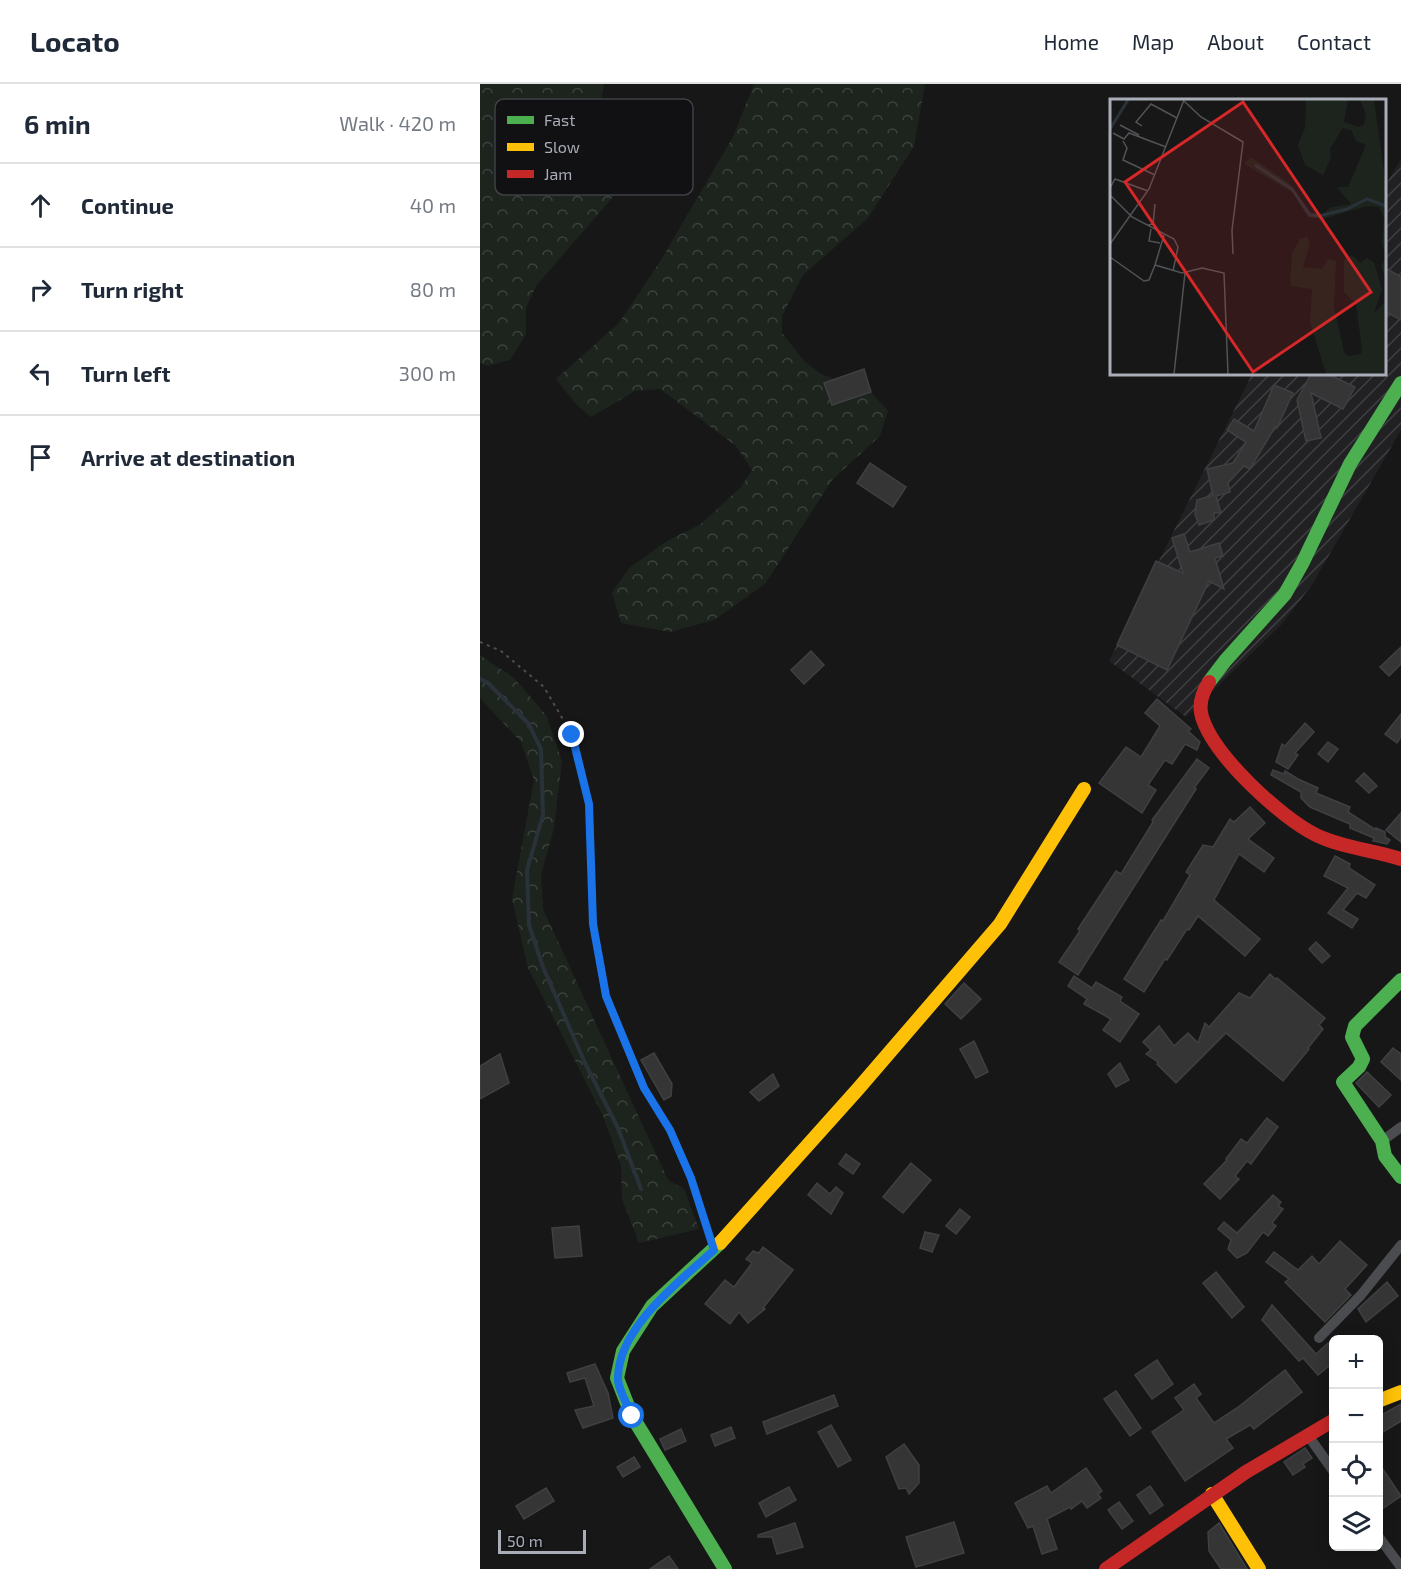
<!DOCTYPE html>
<html lang="en">
<head>
<meta charset="utf-8">
<style>
	:root { --surface:#fff; --page:#f6f6f7; --text:#1f2937; --muted:#747a83; --line:#e0e1e3 }
	body { margin:0; font-family:"Exo 2",sans-serif; background:var(--page); color:var(--text) }
	.controls { position:absolute; right:18px; bottom:18px; display:grid; overflow:hidden; border-radius:9px; box-shadow:0 3px 15px #0003 }
	.controls button { width:54px; height:54px; display:grid; place-items:center; padding:0; border:0; border-bottom:2px solid var(--line); background:var(--surface); color:var(--text); font:30px sans-serif }
	.scale { position:absolute; left:18px; bottom:15px; width:88px; box-sizing:border-box; padding-left:6px; border:3px solid #a8adb8; border-top:0; font-size:16px; line-height:21px; white-space:nowrap; color:#a8adb8; -webkit-text-stroke:4px #111113; paint-order:stroke }
	.stop { position:absolute; width:18px; height:18px; margin:-14px; border:4px solid #1a73e8; border-radius:50%; background:#fff }
	.stop.end { background:#1a73e8; border-color:#fff; box-shadow:0 2px 6px #0008 }
	.list { margin:0; padding:0; list-style:none }
	h2 { display:flex; justify-content:space-between; align-items:center; height:78px; margin:0; padding:0 24px; font-size:26px }
	h2 small { font-size:20px; font-weight:400; color:var(--muted) }
	.list li { display:grid; grid-template-columns:39px 1fr auto; gap:18px; align-items:center; box-sizing:border-box; height:84px; padding:0 24px; border-top:2px solid var(--line) }
	.list b { display:block; font-size:22px; white-space:nowrap }
	.list em { font-size:20px; font-style:normal; color:var(--muted) }
	.icon { flex:none; width:33px; height:33px; fill:none; stroke:currentColor; stroke-width:2; stroke-linecap:round; stroke-linejoin:round }
	.map { position:relative; flex:none; width:921px; height:1485px; overflow:hidden }
	header { display:flex; align-items:center; gap:36px; box-sizing:border-box; height:84px; padding:0 30px; background:var(--surface); border-bottom:2px solid var(--line) }
	header strong { font-size:28px }
	nav { display:flex; gap:33px; margin-inline-start:auto; font-size:21px }
	main { display:flex }
	aside { flex:1; background:var(--surface) }
	.map>svg:first-child { display:block }
	.industrial { fill:url(#industrial-furrows) }
	.forest { fill:url(#forest-crowns) }
	.lines { fill:none; stroke-linecap:round; stroke-linejoin:round }
	.stream { stroke:#2a3239; stroke-width:4 }
	.building { fill:#353536; stroke:#3f4043; stroke-width:1.5 }
	.path { stroke:#4d4e52; stroke-width:2; stroke-dasharray:3 4.5; stroke-linecap:butt }
	.street { stroke:#4b4c50; stroke-width:10 }
	.fast { stroke:#4caf50; stroke-width:14 }
	.slow { stroke:#ffc107; stroke-width:14 }
	.jam { stroke:#c62828; stroke-width:14 }
	.route { stroke:#1a73e8; stroke-width:8 }
	.inset-river { fill:none; stroke:#2a3239; stroke-width:3 }
	.inset-road { fill:none; stroke:#515357; stroke-width:1.5 }
	.view { fill:#d62828; fill-opacity:0.15; stroke:#d62828; stroke-width:3 }
	.inset-edge { fill:none; stroke:#a8adb8; stroke-width:3 }
	.key { fill:#111113; stroke:#3e4045; stroke-width:1.5 }
	.key-label { font-size:16px; fill:#a8adb8 }
</style>
</head>
<body>
<header>
<strong>Locato</strong>
<nav><a>Home</a><a>Map</a><a>About</a><a>Contact</a></nav>
</header>
<main>
<aside>
<h2>6 min<small>Walk · 420 m</small></h2>
<ul class="list">
<li><svg class="icon" aria-label="ahead" viewBox="0 0 24 24"><path d="M12 20V5M6 11l6-6 6 6"/></svg><div><b>Continue</b></div><em>40 m</em></li>
<li><svg class="icon" aria-label="right" viewBox="0 0 24 24"><path d="M7 20v-9h11M14 6l5 5-5 5"/></svg><div><b>Turn right</b></div><em>80 m</em></li>
<li><svg class="icon" aria-label="left" viewBox="0 0 24 24"><path d="M17 20v-9H6M10 6l-5 5 5 5"/></svg><div><b>Turn left</b></div><em>300 m</em></li>
<li><svg class="icon" aria-label="arrive" viewBox="0 0 24 24"><path d="M6 21V4h12l-3 4 3 4H6"/></svg><div><b>Arrive at destination</b></div></li>
</ul>
</aside>
<div class="map">
<svg width="921" height="1485" viewBox="0 0 921 1485">
	<defs>
		<pattern id="industrial-furrows" width="10" height="10" patternUnits="userSpaceOnUse" patternTransform="scale(1.5)"><rect width="10" height="10" fill="#212123"/><path d="M-1 1l2-2M0 10L10 0M9 11l2-2" fill="none" stroke="#3e3f41"/></pattern>
		<pattern id="forest-crowns" width="20" height="18" patternUnits="userSpaceOnUse" patternTransform="scale(1.5)"><rect width="20" height="18" fill="#1d241e"/><path d="M2 6a3 3 0 1 1 6 0M12 15a3 3 0 1 1 6 0" fill="none" stroke="#3b413d"/></pattern>
	</defs>
	<rect width="100%" height="100%" fill="#171717"/>
	<path class="industrial" d="M921 75V346L832 501 800 542 706 633 629 577 772 290H904L905 102Z"/>
	<g class="forest">
		<path d="M0 0H124C115 47 116 46 151 78L145 99 56 202 46 224V250L30 276 8 282 0 279Z"/>
		<path d="M274 0H445L434 62 388 134 323 191 302 232V249L325 278 343 291 391 308 408 327 400 352 352 396 285 500 234 536 190 548 141 539 132 509 149 484 187 457 221 440 261 403 272 386 256 362 180 305 155 307 111 333 95 319 76 295 139 239 181 176 253 53Z"/>
		<path d="M0 571 34 594 66 631 82 677 74 744 61 791 63 825 188 1096 204 1105 219 1145 159 1159 142 1115 141 1082 123 1032 48 884 32 815 54 696 41 658 0 614Z"/>
	</g>
	<g class="lines">
		<path class="stream" d="M0 595 7 598 48 639 61 665 63 731 47 786 49 841 63 883 105 979 138 1044 161 1105"/>
	</g>
	<g class="building">
		<path d="M904 183 921 193V236L904 227Z"/>
		<path d="M384 285 391 308 352 321 344 299Z"/>
		<path d="M831 290H848L875 303 863 325 831 309 841 354 826 357 817 316Z"/>
		<path d="M794 301 813 309 797 344 795 343 770 385 764 382 748 399 750 408 736 412 741 429H734V436L719 441 715 430 717 416 733 411 727 385 753 379 766 358 747 346 754 335 774 347Z"/>
		<path d="M390 379 426 403 413 423 377 399Z"/>
		<path d="M704 450 710 468 739 459 743 472 735 474 744 505 729 497 687 586 637 561 676 477 703 489 692 454Z"/>
		<path d="M921 563V580L909 592 900 583Z"/>
		<path d="M331 567 344 581 324 600 311 586Z"/>
		<path d="M677 615 711 645 708 647 720 658 717 666 705 660 692 680 685 676 668 701 676 706 662 729 619 699 646 663 661 673 680 642 665 629Z"/>
		<path d="M921 630V653L917 659 905 650Z"/>
		<path d="M825 639 834 648 815 669 818 671 808 685 796 678 802 660 805 662Z"/>
		<path d="M848 658 858 665 848 678 838 670Z"/>
		<path d="M717 675 729 684 714 704 716 705 598 891 579 878 600 847 598 845 636 787 641 790 673 738 672 736Z"/>
		<path d="M793 686 804 690 805 687 818 695 838 704 836 709 870 723 868 728 896 746V744L905 748V753L910 756 907 760 893 757 894 754 870 744V740L830 723 821 714V708L791 691Z"/>
		<path d="M884 689 897 702 889 709 876 697Z"/>
		<path d="M770 723 785 739 768 755 794 774 784 788 759 770 734 816 780 855 765 872 718 832 709 846 707 845 687 876 685 875 664 908 644 895 681 836 683 837 710 791 706 788 723 761 733 763 750 735 754 738Z"/>
		<path d="M921 729V758L906 746Z"/>
		<path d="M855 772 870 780 869 784 895 801 886 814 877 809 863 826 878 835 872 844 848 829 868 804 844 792Z"/>
		<path d="M836 858 850 872 842 879 829 865Z"/>
		<path d="M790 890 795 895 797 894 845 934 839 941 843 945 828 964 829 965 803 997 746 949 696 999 677 980 678 978 666 970 671 966 663 958 679 942 694 962 708 949 718 959 725 939 729 943 759 909 770 914Z"/>
		<path d="M594 892 612 904 616 898 642 913 640 917 659 930 640 958 623 946 631 935 604 920 607 915 588 902Z"/>
		<path d="M484 899 501 915 481 935 465 920Z"/>
		<path d="M494 957 508 988 496 994 480 965Z"/>
		<path d="M913 964 921 970V996L901 978Z"/>
		<path d="M174 969 192 1000 191 1012 184 1016 161 976Z"/>
		<path d="M20 970 29 999 0 1015V982Z"/>
		<path d="M640 979 649 996 636 1003 628 990Z"/>
		<path d="M887 988 911 1011 899 1023 876 999Z"/>
		<path d="M293 990 299 1002 279 1017 270 1008Z"/>
		<path d="M787 1034 798 1043 771 1080 767 1077 755 1092 759 1095 740 1115 724 1100 747 1076 746 1075 761 1055 767 1059Z"/>
		<path d="M366 1070 380 1080 373 1090 359 1080Z"/>
		<path d="M431 1079 451 1096 423 1129 403 1113Z"/>
		<path d="M337 1099 350 1110 356 1103 363 1109 351 1130 328 1111Z"/>
		<path d="M793 1111 801 1118 798 1122 803 1125 792 1139 796 1142 788 1152 783 1148 767 1169 757 1174 748 1165 751 1156 738 1145 744 1138 757 1149Z"/>
		<path d="M480 1125 490 1133 476 1150 466 1142Z"/>
		<path d="M99 1142 102 1172 75 1174 72 1144Z"/>
		<path d="M445 1148 459 1151 452 1168 440 1164Z"/>
		<path d="M860 1157 887 1181 865 1205 871 1211 845 1238 805 1198 809 1195 786 1178 794 1168 818 1186 832 1172 839 1180Z"/>
		<path d="M283 1163 313 1186 283 1224 285 1225 268 1239 259 1228 250 1240 225 1220 245 1196 254 1203 272 1179 266 1175 273 1167 279 1169Z"/>
		<path d="M736 1188 764 1223 752 1234 723 1199Z"/>
		<path d="M907 1198 918 1212 886 1238 878 1225Z"/>
		<path d="M792 1221 836 1270 848 1259 854 1266V1278L838 1291 823 1274 819 1277 782 1236Z"/>
		<path d="M677 1276 693 1300 672 1315 655 1291Z"/>
		<path d="M115 1280 128 1309 133 1334 103 1344 95 1326 114 1322 105 1294 90 1298 87 1289Z"/>
		<path d="M805 1286 822 1308 774 1345 770 1341 746 1355 753 1364 705 1397 672 1348 704 1326 695 1314 714 1300 721 1310 716 1314 734 1339 757 1324Z"/>
		<path d="M636 1307 661 1344 650 1352 624 1315Z"/>
		<path d="M354 1311 358 1322 287 1350 283 1338Z"/>
		<path d="M921 1320V1337L898 1351V1333Z"/>
		<path d="M351 1341 371 1376 358 1383 338 1348Z"/>
		<path d="M251 1343 255 1354 235 1362 231 1351Z"/>
		<path d="M201 1345 206 1357 185 1366 180 1355Z"/>
		<path d="M424 1360 439 1381V1399L429 1410 426 1404 419 1405 406 1373Z"/>
		<path d="M825 1364 832 1374 823 1380 825 1383 813 1391 804 1378Z"/>
		<path d="M154 1373 160 1383 143 1393 137 1383Z"/>
		<path d="M898 1378 921 1412 902 1425 898 1419Z"/>
		<path d="M606 1384 622 1407 618 1410 621 1414 607 1424 602 1417 591 1425 590 1423 567 1435 577 1465 562 1470 553 1442 548 1444 535 1419 567 1402 571 1409Z"/>
		<path d="M670 1402 683 1421 670 1430 657 1411Z"/>
		<path d="M309 1403 316 1416 286 1433 279 1419Z"/>
		<path d="M66 1404 74 1417 44 1435 36 1422Z"/>
		<path d="M639 1418 653 1437 642 1445 628 1426Z"/>
		<path d="M474 1438 484 1469 436 1483 426 1453Z"/>
		<path d="M315 1439 323 1463 297 1470 292 1453H278V1451Z"/>
		<path d="M739 1439 767 1485H741L729 1467 728 1448Z"/>
		<path d="M189 1472 198 1485H170Z"/>
	</g>
	<g class="lines">
		<path class="path" d="M0 558 21 567 64 603 92 651 109 720 113 839 126 912 164 1004 190 1046 211 1093 230 1152"/>
		<g class="street">
			<path d="M902 1057 921 1043"/>
			<path d="M839 1254 881 1211 921 1161"/>
			<path d="M827 1350 854 1388"/>
			<path d="M898 1452 921 1483"/>
		</g>
		<g class="fast">
			<path d="M729 598 745 577 805 510 823 478 870 380 921 299"/>
			<path d="M921 896 875 942 872 953 883 975 879 983 863 998 902 1057 905 1072 921 1093"/>
			<path d="M240 1159 172 1222 143 1267 137 1294 152 1332 245 1485"/>
		</g>
		<g class="slow">
			<path d="M240 1159 378 1005 520 840 604 705"/>
			<path d="M898 1317 921 1308"/>
			<path d="M732 1410 779 1485"/>
		</g>
		<g class="jam">
			<path d="M729 598C722 609 718 620 722 633 734 672 800 733 836 751 863 764 893 766 921 775"/>
			<path d="M626 1485 766 1388 854 1336"/>
		</g>
	</g>
	<g class="lines">
		<path class="route" d="M92 651 109 720 113 840 126 912 164 1004 190 1046 211 1094 234 1166C200 1197 139 1243 138 1293 137 1304 148 1321 152 1332"/>
	</g>
	<g transform="translate(630 15)">
		<rect width="276" height="276" fill="#171717"/>
		<path d="M196 1H238L234 23 249 28 254 26 256 15 250 1H264L276 87V181L271 167 276 158 272 144 274 119 269 108 257 107 213 120 198 118 182 93 134 65 141 58 179 84 199 113 213 115 221 108 241 105 227 88H238L256 46 246 42 241 31 233 29 220 50 221 59 213 76 195 66 188 46 195 29ZM197 137 200 144 193 168 212 170 218 160 226 162 224 208 234 253 238 257 251 255 252 251 246 205 234 193V161L242 156 250 164 257 159 264 163 272 190 264 214 276 202V275H216L200 223 202 190 181 187 180 183 182 154 190 140Z" fill="#1d241e"/>
		<path class="inset-river" d="M0 30 18 1M145 66 182 90 200 116 209 117 237 110 257 100 276 107"/>
		<path class="inset-road" d="M74 2 91 18 133 43 122 131 123 155M10 26 29 36M32 27 26 23 41 5 67 19M3 34 14 40 19 34 56 48M13 42 17 49 13 61 45 76M0 89 5 80 38 92M0 96 22 118 64 140 68 148 63 172M38 126 43 125 45 105M41 130 39 142 50 144M0 145 39 90 74 1M0 158 34 182 39 181 45 166 72 174 92 169 114 174 118 275M45 166 54 136M64 275 75 174"/>
		<path class="view" d="M133 3 261 193 143 273 15 83Z"/>
		<rect width="276" height="276" class="inset-edge"/>
	</g>
	<rect x="15" y="15" width="198" height="96" rx="9" class="key"/>
	<rect x="27" y="32" width="27" height="8" fill="#4caf50"/>
	<rect x="27" y="59" width="27" height="8" fill="#ffc107"/>
	<rect x="27" y="86" width="27" height="8" fill="#c62828"/>
	<g class="key-label">
		<text x="64" y="42">Fast</text>
		<text x="64" y="69">Slow</text>
		<text x="64" y="96">Jam</text>
	</g>
</svg>
<div class="controls">
<button>+</button>
<button>−</button>
<button><svg class="icon" aria-label="locate" viewBox="0 0 24 24"><circle cx="12" cy="12" r="6"/><path d="M12 2v4M12 18v4M2 12h4M18 12h4"/></svg></button>
<button><svg class="icon" aria-label="layers" viewBox="0 0 24 24"><path d="M12 4l9 5-9 5-9-5zM3 14l9 5 9-5"/></svg></button>
</div>
<div class="scale">50 m</div>
<div class="stop" style="left:152px;top:1332px"></div>
<div class="stop end" style="left:92px;top:651px"></div>
</div>
</main>
</body>
</html>
